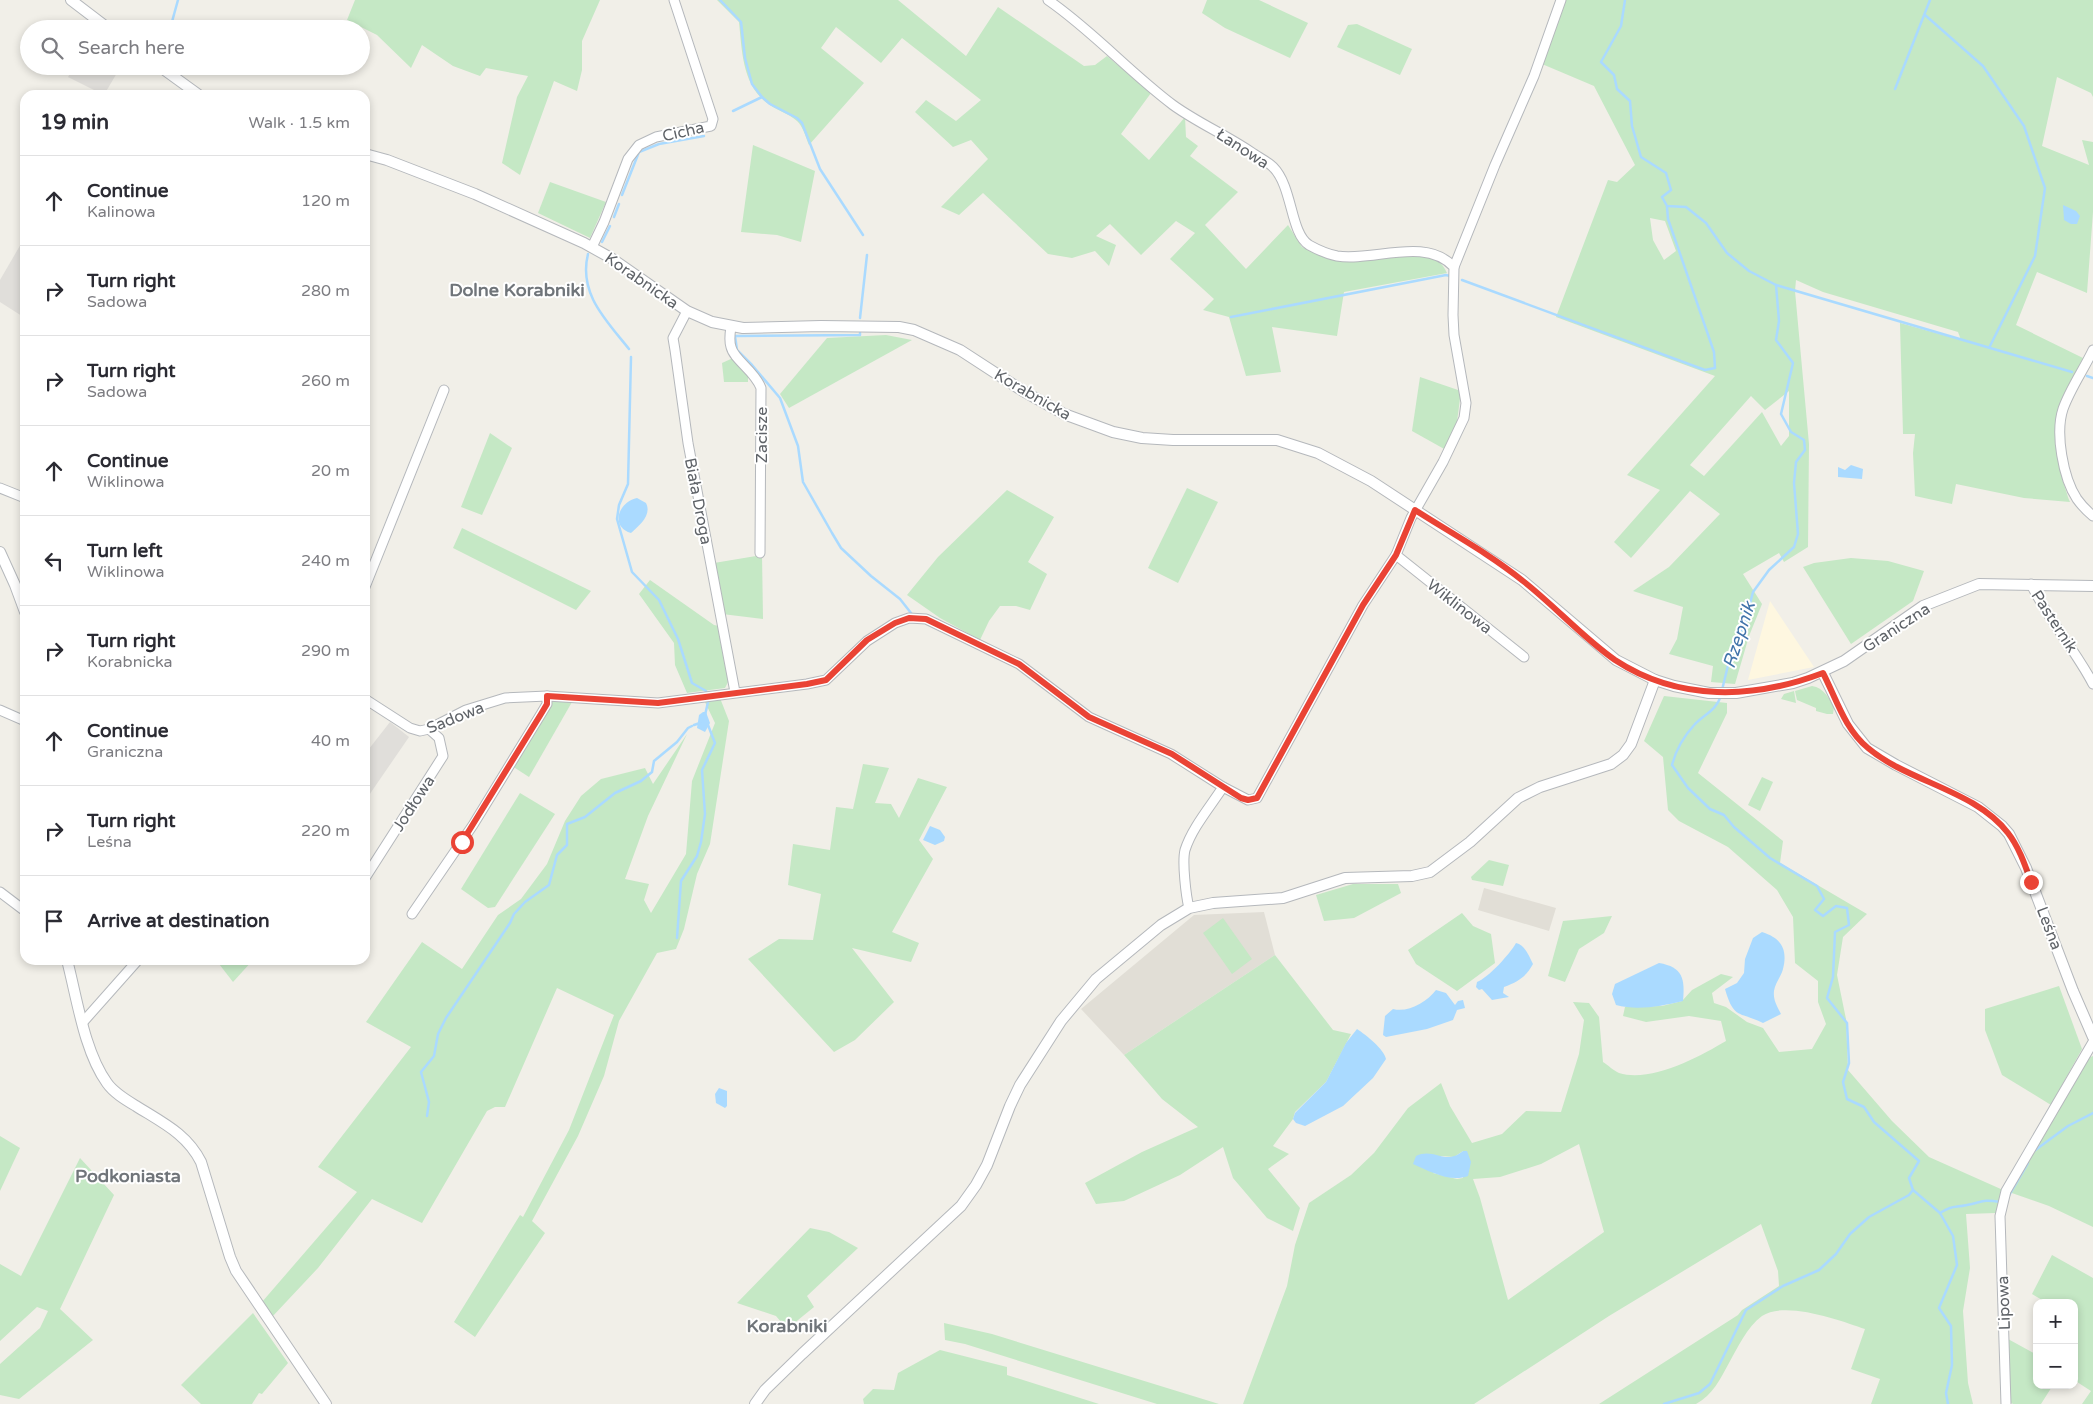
<!DOCTYPE html>
<html lang="en">
<head>
<meta charset="utf-8">
<style>
	:root { --surface:#fff; --page:#f7f7f7; --text:#2b2b33; --muted:#7c7c81; --line:#e1e1e2 }
	body { margin:0; font-family:"Varela Round",sans-serif; background:var(--page); color:var(--text) }
	.controls { position:absolute; right:15px; bottom:15px; display:grid; overflow:hidden; border-radius:10px; box-shadow:0 2px 8px #0003 }
	.controls button { width:45px; height:45px; display:grid; place-items:center; padding:0; border:0; border-bottom:1px solid var(--line); background:var(--surface); color:var(--text); font:25px sans-serif }
	.stop { position:absolute; width:15px; height:15px; margin:-11px; border:4px solid #ea4335; border-radius:50%; background:#fff }
	.stop.end { background:#ea4335; border-color:#fff; box-shadow:0 1px 5px #0008 }
	.list { margin:0; padding:0; list-style:none }
	h2 { display:flex; justify-content:space-between; align-items:center; height:65px; margin:0; padding:0 20px; font-size:21px }
	h2 small { font-size:16px; font-weight:400; color:var(--muted) }
	.list li { display:grid; grid-template-columns:32px 1fr auto; gap:15px; align-items:center; box-sizing:border-box; height:90px; padding:0 20px; border-top:1px solid var(--line) }
	.list b { display:block; font-size:19px; white-space:nowrap }
	.list p { margin:0; font-size:16px; white-space:nowrap; color:var(--muted) }
	.list em { font-size:16px; font-style:normal; color:var(--muted) }
	.icon { flex:none; width:28px; height:28px; fill:none; stroke:currentColor; stroke-width:2; stroke-linecap:round; stroke-linejoin:round }
	.map { position:relative; flex:none; width:2093px; height:1404px; overflow:hidden }
	.search { position:absolute; background:var(--surface); box-shadow:0 2px 8px #0003; left:20px; top:20px; width:350px; height:55px; display:flex; align-items:center; gap:12px; box-sizing:border-box; padding:0 18px; border-radius:28px; color:var(--muted); font-size:19px }
	.panel { position:absolute; background:var(--surface); box-shadow:0 2px 8px #0003; left:20px; top:90px; width:350px; height:875px; border-radius:15px }
	.map>svg:first-child { display:block }
	.commercial { fill:#fef7e0 }
	.industrial { fill:#e0deda }
	.education { fill:#e1ded6 }
	.green { fill:#c5e8c5; fill-rule:evenodd }
	.water { fill:#aadaff }
	.lines { fill:none; stroke-linecap:round; stroke-linejoin:round }
	.stream { stroke:#aadaff; stroke-width:2.5 }
	.minor-casing { stroke:#b5b8bc; stroke-width:11 }
	.tertiary-casing { stroke:#b5b8bc; stroke-width:12 }
	.minor { stroke:#fff; stroke-width:9 }
	.tertiary { stroke:#fff; stroke-width:10 }
	.route { stroke:#ea4335; stroke-width:6 }
	.labels { text-anchor:middle; stroke-width:4; stroke-linejoin:round; paint-order:stroke }
	.street-label { font-size:16px; fill:#5f6368; stroke:#fff }
	.neighbourhood-label { font-size:18px; font-weight:bold; fill:#70757a; stroke:#fff }
	.water-label { font-size:18px; font-style:italic; fill:#4174aa; stroke:#fff }
</style>
</head>
<body>
<div class="map">
<svg width="2093" height="1404" viewBox="0 0 2093 1404">
	<rect width="100%" height="100%" fill="#f1efe8"/>
	<path class="commercial" d="M1770 601 1814 667 1748 680Z"/>
	<g class="industrial">
		<path d="M75 66H121L104 95 68 77Z"/>
		<path d="M25 237V318L0 302V280Z"/>
		<path d="M390 722 409 737 365 801V754Z"/>
	</g>
	<g class="education">
		<path d="M1484 888 1556 908 1549 931 1478 910Z"/>
		<path d="M1264 912 1275 955 1124 1055 1081 1009 1194 915Z"/>
	</g>
	<g class="green">
		<path d="M355 0H600L582 41V70L577 91 554 81 520 175 502 163 517 97 528 76 486 68 480 76 453 66 422 45 411 68 377 35 347 20Z"/>
		<path d="M717 0H898L966 56 998 7 1084 66 1095 65 1107 56 1151 93 1121 134 1149 160 1185 117 1186 137 1198 146 1190 156 1238 192 1205 225 1246 269 1288 225 1302 247 1325 257 1421 255C1434 258 1442 261 1447 273L1344 292 1337 336 1272 327 1281 372 1246 376 1229 317 1203 310 1214 299 1170 259 1195 233 1176 221 1141 255 1110 224 1096 236 1116 245 1109 266 1095 251 1072 258 1048 254 983 193 959 215 941 207 988 159 971 140 953 147 915 112 926 100 956 121 981 100 902 38 881 63 836 27 821 48 864 83 809 145C806 138 803 126 797 121 788 113 776 110 767 103 742 84 742 50 739 22Z"/>
		<path d="M1207 0H1259L1308 23 1290 58 1225 28 1202 13Z"/>
		<path d="M1566 0H2093V97L2091 93 2057 77 2042 146 2089 165 2082 140 2093 142V212L2087 293 2037 272 2016 325 2083 358C2077 376 2065 392 2058 410 2051 431 2062 482 2070 502L2024 498 1956 484 1952 504 1915 496 1913 453 1915 434H1903L1900 323 1961 340 1958 332 1823 292 1796 280 1795 291 1809 444 1808 547 1784 562 1779 553 1743 574 1762 604 1749 636 1735 684 1711 682 1713 666 1669 654 1677 639 1683 607 1633 591 1669 567 1720 514 1690 491 1631 558 1614 542 1660 490 1627 475 1715 376 1556 317 1608 180 1617 182 1635 165 1594 86 1542 64ZM1650 218 1665 221 1676 251 1664 260 1653 240ZM1789 391V436L1781 446 1762 412 1704 476 1690 465 1751 396 1765 410Z"/>
		<path d="M1357 24 1412 49 1400 75 1337 47 1348 25Z"/>
		<path d="M753 145 815 171 801 242 777 235 741 232Z"/>
		<path d="M550 182 606 202 590 238 538 213Z"/>
		<path d="M886 335 912 340 789 408 780 394 827 338Z"/>
		<path d="M733 358 748 373V382H724L722 363Z"/>
		<path d="M1420 377 1461 391 1457 422 1446 450 1412 431Z"/>
		<path d="M490 433 512 448 482 515 461 507Z"/>
		<path d="M1187 488 1218 502 1178 583 1148 568Z"/>
		<path d="M1007 490 1054 517 1028 562 1047 574 1030 610 1016 606H1000L989 621 980 640 940 618 907 595 938 557Z"/>
		<path d="M462 528 591 591 576 610 453 548Z"/>
		<path d="M762 555 763 619 722 614 714 563Z"/>
		<path d="M1851 558 1888 561 1924 571 1913 601 1851 644 1803 567 1814 563Z"/>
		<path d="M650 580 714 625 719 626 728 682 725 688 687 693 675 665 674 643 639 594Z"/>
		<path d="M1812 686C1824 688 1829 698 1834 707L1833 714H1827L1816 711V708L1797 700 1795 691Z"/>
		<path d="M1794 691 1796 703 1781 699 1784 694Z"/>
		<path d="M1664 696 1727 703V713L1698 773 1783 841 1780 863 1867 914 1843 937 1837 975 1846 1019 1848 1070 1892 1121 1929 1157 2003 1190 1996 1213 1966 1214 1970 1268 1963 1311 1968 1383 1973 1404H1871L1880 1379 1851 1369 1865 1329C1842 1321 1785 1300 1762 1316 1747 1327 1738 1347 1729 1363 1720 1379 1713 1395 1696 1404H1599L1738 1315 1742 1310 1779 1286 1778 1271 1761 1224 1609 1316 1474 1404H1243L1287 1286 1295 1245 1309 1203 1351 1175 1374 1153 1408 1108 1441 1083 1450 1106 1472 1143 1502 1134 1526 1111 1561 1112 1579 1054 1584 1020 1573 1002 1589 1003 1599 1017 1603 1062C1608 1065 1614 1071 1619 1073 1651 1083 1699 1057 1726 1041L1721 1021 1689 1016 1646 1022 1623 1016 1625 1007 1662 1006 1682 1001 1692 990 1721 974 1733 977 1712 993 1714 1003 1726 1007 1747 1022 1763 1028 1779 1052 1812 1049 1826 1024 1818 1002V981L1795 963 1793 917 1777 890 1728 847 1679 821 1668 810 1663 757 1644 741ZM1579 1144 1604 1232 1508 1300 1480 1198 1473 1179 1500 1177 1541 1164ZM1463 1151V1178L1457 1179 1433 1173 1441 1156 1454 1157Z"/>
		<path d="M720 698 729 721 710 844 697 874 684 929 676 949 657 953 619 1021 604 1076 578 1136 532 1221 545 1233 475 1337 454 1322 520 1215 523 1217 569 1130 614 1015 557 988 505 1107H495L487 1111 422 1223 372 1199 318 1268 272 1317 262 1302 357 1192 318 1167 411 1047 366 1022 422 942 462 969 498 915 521 899 547 864 565 821 581 796 601 779 645 768 653 784 687 734 648 816 625 879 649 884 644 900 651 913 686 854 692 781 715 723 705 702Z"/>
		<path d="M551 701 572 702 529 777 512 766Z"/>
		<path d="M863 764 889 768 875 803 891 804 899 818 918 778 947 787 919 840 933 859 892 932 919 943 911 962 852 948 894 1002 855 1040 834 1052 748 959 779 939 813 940 821 894 788 885 793 844 830 850 836 807 853 809Z"/>
		<path d="M1762 777 1773 782 1760 811 1748 805Z"/>
		<path d="M520 793 555 814 495 907 488 908 461 889Z"/>
		<path d="M1489 860 1509 865 1503 886 1472 880 1471 877Z"/>
		<path d="M1353 884H1398L1401 893 1354 918 1324 921 1316 895Z"/>
		<path d="M1462 913 1473 926 1491 934 1495 963 1457 991 1416 964 1408 950Z"/>
		<path d="M1612 916 1604 933 1579 949 1565 982 1548 976 1563 921Z"/>
		<path d="M1223 918 1252 959 1232 974 1203 933Z"/>
		<path d="M1275 955 1333 1030 1351 1034 1326 1082 1295 1112 1293 1119 1273 1146 1289 1154 1268 1169 1300 1208 1293 1231 1267 1218 1233 1178 1223 1147 1180 1175 1124 1201 1096 1204 1085 1183 1142 1152 1198 1127 1162 1099 1124 1055Z"/>
		<path d="M216 960H253L233 982Z"/>
		<path d="M2059 986 2082 1049 2051 1105 2002 1075 1985 1030V1009Z"/>
		<path d="M2093 1056V1227L2049 1206 2009 1192 2088 1058Z"/>
		<path d="M0 1136 20 1148 0 1191Z"/>
		<path d="M80 1158 114 1195 60 1309 93 1340 19 1399 0 1395V1364L40 1328 48 1311 37 1307 0 1341V1264L21 1276Z"/>
		<path d="M810 1228 829 1232 858 1248 807 1296 814 1307 787 1329 776 1316 737 1303Z"/>
		<path d="M2052 1255 2093 1278V1404H2082L2091 1391 2074 1380V1303H2047L2032 1294Z"/>
		<path d="M253 1313 288 1363 262 1394 259 1393 252 1404H201L181 1385Z"/>
		<path d="M944 1323 992 1334 1219 1404H1157L965 1344 945 1340Z"/>
		<path d="M2008 1339 2037 1355V1385H2053L2041 1404H2013L2010 1402Z"/>
		<path d="M940 1350 1007 1367V1375L1099 1404H864L863 1399 873 1389 894 1390 898 1373Z"/>
	</g>
	<g class="water">
		<path d="M2063 205 2076 211 2080 216 2077 224H2071L2064 220Z"/>
		<path d="M1851 465 1863 469 1862 479 1838 477V467L1845 470Z"/>
		<path d="M637 498 646 503C652 515 640 525 631 533 610 527 618 502 637 498Z"/>
		<path d="M703 712H706L710 723 705 732 697 728 699 715Z"/>
		<path d="M930 826 940 830 945 837 944 841 935 845 923 840Z"/>
		<path d="M1762 932C1781 938 1788 949 1783 969 1781 977 1775 983 1774 991 1773 1000 1777 1006 1781 1014L1763 1023C1739 1011 1734 1020 1725 989L1737 983 1744 973 1745 959 1753 938Z"/>
		<path d="M1516 943C1525 945 1529 956 1533 964 1526 977 1518 982 1504 987L1503 993 1509 997 1492 1000 1482 989 1479 990 1476 987 1477 982C1488 978 1510 954 1516 943Z"/>
		<path d="M1659 963C1683 967 1685 979 1683 1001 1662 1006 1637 1011 1616 1005L1612 994 1615 984Z"/>
		<path d="M1436 990 1446 993 1455 1005 1458 1001 1463 1000 1465 1008 1457 1010 1453 1020 1427 1029 1386 1037 1383 1035 1385 1016 1393 1009C1408 1013 1427 1002 1436 990Z"/>
		<path d="M1357 1029C1366 1035 1384 1049 1386 1059L1373 1078 1343 1106 1305 1126 1296 1123 1293 1119 1295 1113 1326 1082 1346 1043Z"/>
		<path d="M719 1088 727 1091V1106L725 1108 716 1103 715 1094Z"/>
		<path d="M1463 1151H1467L1471 1162 1468 1176C1450 1183 1429 1171 1413 1164L1416 1156C1434 1147 1445 1166 1463 1151Z"/>
	</g>
	<g class="lines">
		<g class="stream">
			<path d="M720 0 741 22 745 58 752 84 762 97 770 104 797 118 802 123 820 169 863 235"/>
			<path d="M1625 0 1621 26 1601 62 1614 75 1617 89 1630 101 1632 126 1641 157 1666 173 1671 190 1662 197 1667 206 1686 207 1706 223 1727 253 1749 271 1776 285 1779 321 1776 340 1793 363 1781 414 1791 432 1804 440 1805 450 1796 462 1794 483 1798 534 1794 547 1769 570 1753 592 1744 627 1734 641 1722 690"/>
			<path d="M1925 15 1983 66 2024 126 2045 188 2035 256 1990 346"/>
			<path d="M170 29 178 0"/>
			<path d="M1895 89 1930 0"/>
			<path d="M733 111 762 97"/>
			<path d="M622 195 639 152 659 144 704 136"/>
			<path d="M614 217 619 204"/>
			<path d="M602 242 610 226"/>
			<path d="M588 254C578 294 607 321 629 349"/>
			<path d="M1462 280 1705 370 1715 368 1714 352 1668 219 1667 207"/>
			<path d="M1776 285 2072 372"/>
			<path d="M1231 317 1446 275 1450 276"/>
			<path d="M860 318 867 255"/>
			<path d="M860 333V335L735 336 737 350 752 365 780 398 798 446 803 482 832 533 841 548 871 576 900 599 911 613"/>
			<path d="M631 357 628 484 619 505 617 519 632 572 659 600 678 639 692 683 706 691 707 695"/>
			<path d="M2087 376 2093 378"/>
			<path d="M1721 695C1717 710 1705 714 1695 724 1684 736 1676 749 1672 765L1688 788 1710 809 1724 815 1734 827 1770 858 1817 886 1824 899 1815 910 1823 916 1836 906 1847 908 1849 925 1835 932 1833 977 1827 998 1847 1023 1849 1063 1843 1082 1847 1099 1864 1107 1874 1122 1919 1161 1909 1178 1913 1190 1940 1213 1953 1236 1957 1265 1939 1308 1951 1326 1952 1365 1946 1393 1948 1404"/>
			<path d="M705 715 709 698"/>
			<path d="M694 725 700 723"/>
			<path d="M677 938 681 881 697 856 701 842 705 814 702 770 715 743 708 725"/>
			<path d="M427 1116 429 1102 421 1072 434 1056 438 1034 446 1018 510 923 514 914 525 902 549 885 557 855 567 845V824L585 817 615 793 641 781 652 772 654 761 677 742 688 728 692 726"/>
			<path d="M2034 1151 2068 1126 2093 1113"/>
			<path d="M2008 1197 2028 1163"/>
			<path d="M1940 1213C1953 1205 1954 1208 1967 1205 1983 1202 1982 1199 2000 1202"/>
			<path d="M1664 1404 1699 1393 1710 1384 1746 1310 1783 1286 1819 1270 1836 1254 1850 1234 1869 1217 1909 1195 1913 1190"/>
		</g>
		<defs>
			<g id="minor">
				<path d="M1048 0C1093 31 1129 72 1173 105 1198 123 1226 135 1251 152 1258 157 1267 161 1273 167 1293 187 1290 233 1309 245 1318 250 1327 254 1337 256 1373 262 1425 236 1454 267L1453 315 1454 335 1466 403 1464 418 1443 462 1411 518 1396 555 1524 657"/>
				<path d="M592 247 604 222 628 159 639 145 656 137 711 126 713 119 674 0"/>
				<path d="M1454 267 1495 165 1534 76 1561 0"/>
				<path d="M687 311 673 338 675 350 688 443 735 692"/>
				<path d="M731 327C730 333 729 341 731 347 734 360 755 371 761 388L760 553"/>
				<path d="M2093 350C2084 369 2070 389 2063 409 2055 433 2063 478 2077 499 2082 506 2087 511 2093 516"/>
				<path d="M0 488 25 498"/>
				<path d="M2031 584C2048 620 2075 649 2093 684"/>
				<path d="M365 587 444 390"/>
				<path d="M365 699 410 728 420 731 429 729 466 710 505 698 547 696 658 703 807 684 826 680 867 641 895 623 909 618 926 619 1019 664 1089 717 1171 754 1223 787C1210 807 1192 828 1185 850 1182 862 1186 896 1189 908"/>
				<path d="M0 710 25 721"/>
				<path d="M1223 787 1248 800 1257 798 1363 605 1396 555"/>
				<path d="M365 878 443 756 439 738 429 729"/>
				<path d="M0 892 25 911"/>
				<path d="M412 914 473 825 541 714 547 704V696"/>
				<path d="M83 1022 138 960"/>
				<path d="M2006 1404 2000 1216 2006 1191 2093 1042"/>
			</g>
			<g id="tertiary">
				<path d="M71 0 109 29"/>
				<path d="M159 66 199 95"/>
				<path d="M365 154 387 160 475 194 584 243 611 258 687 311 712 322 743 328 821 326 899 327 914 330 960 350 1023 391 1064 414 1113 432 1142 438 1173 440H1277L1318 453 1371 481 1522 580 1616 660 1655 680 1674 686 1709 693H1736L1793 683 1808 678 1844 661 1923 606 1979 584 2093 586"/>
				<path d="M0 552 15 585 25 612"/>
				<path d="M1823 673 1848 724 1867 748 1896 765 1978 807 2002 826 2009 834 2026 868 2073 991 2093 1037"/>
				<path d="M67 960C77 998 84 1051 107 1083 114 1093 126 1100 136 1106 163 1123 187 1134 201 1162L230 1257 236 1271 326 1404"/>
				<path d="M755 1404 765 1390 802 1354 961 1206 976 1185 987 1165 1010 1106 1020 1085 1061 1021 1096 979 1161 925 1189 908 1213 903 1283 898 1345 878 1412 876 1430 872 1470 842 1518 798 1540 787 1611 764 1623 755 1631 744 1655 680"/>
			</g>
		</defs>
		<use href="#minor" class="minor-casing"/>
		<use href="#tertiary" class="tertiary-casing"/>
		<use href="#minor" class="minor"/>
		<use href="#tertiary" class="tertiary"/>
	</g>
	<g class="lines">
		<path class="route" d="M462 842 541 714 547 704V696L658 703 807 684 826 680 867 640 895 623 909 618 926 619 1019 664 1089 717 1172 754 1241 798 1248 800 1257 798 1363 605 1396 555 1415 510C1451 533 1490 554 1523 581 1555 606 1582 637 1615 660 1679 702 1754 699 1823 673 1836 698 1845 730 1868 748 1908 782 1975 790 2008 833 2019 847 2025 865 2031 882"/>
	</g>
	<g class="labels">
		<g class="street-label">
			<text transform="translate(683 131) rotate(-13)" y="6">Cicha</text>
			<text transform="translate(1243 148) rotate(33)" y="6">Łanowa</text>
			<text transform="translate(642 280) rotate(35)" y="6">Korabnicka</text>
			<text transform="translate(1033 394) rotate(30)" y="6">Korabnicka</text>
			<text transform="translate(761 435) rotate(-90)" y="6">Zacisze</text>
			<text transform="translate(699 501) rotate(79)" y="6">Biała Droga</text>
			<text transform="translate(1460 606) rotate(38)" y="6">Wiklinowa</text>
			<text transform="translate(2055 621) rotate(57)" y="6">Pasternik</text>
			<text transform="translate(1896 627) rotate(-33)" y="6">Graniczna</text>
			<text transform="translate(455 717) rotate(-22)" y="6">Sadowa</text>
			<text transform="translate(413 803) rotate(-57)" y="6">Jodłowa</text>
			<text transform="translate(2050 928) rotate(69)" y="6">Leśna</text>
			<text transform="translate(2003 1303) rotate(-92)" y="6">Lipowa</text>
		</g>
		<g class="neighbourhood-label">
			<text x="517" y="296">Dolne Korabniki</text>
			<text x="128" y="1182">Podkoniasta</text>
			<text x="787" y="1332">Korabniki</text>
		</g>
		<g class="water-label">
			<text transform="translate(1739 635) rotate(-72)" y="6">Rzepnik</text>
		</g>
	</g>
</svg>
<div class="controls">
<button>+</button>
<button>−</button>
</div>
<div class="stop" style="left:462px;top:842px"></div>
<div class="stop end" style="left:2031px;top:882px"></div>
<div class="search"><svg class="icon" aria-label="search" viewBox="0 0 24 24"><circle cx="10" cy="10" r="6"/><path d="M15 15l6 6"/></svg>Search here</div>
<section class="panel">
<h2>19 min<small>Walk · 1.5 km</small></h2>
<ul class="list">
<li><svg class="icon" aria-label="ahead" viewBox="0 0 24 24"><path d="M12 20V5M6 11l6-6 6 6"/></svg><div><b>Continue</b><p>Kalinowa</p></div><em>120 m</em></li>
<li><svg class="icon" aria-label="right" viewBox="0 0 24 24"><path d="M7 20v-9h11M14 6l5 5-5 5"/></svg><div><b>Turn right</b><p>Sadowa</p></div><em>280 m</em></li>
<li><svg class="icon" aria-label="right" viewBox="0 0 24 24"><path d="M7 20v-9h11M14 6l5 5-5 5"/></svg><div><b>Turn right</b><p>Sadowa</p></div><em>260 m</em></li>
<li><svg class="icon" aria-label="ahead" viewBox="0 0 24 24"><path d="M12 20V5M6 11l6-6 6 6"/></svg><div><b>Continue</b><p>Wiklinowa</p></div><em>20 m</em></li>
<li><svg class="icon" aria-label="left" viewBox="0 0 24 24"><path d="M17 20v-9H6M10 6l-5 5 5 5"/></svg><div><b>Turn left</b><p>Wiklinowa</p></div><em>240 m</em></li>
<li><svg class="icon" aria-label="right" viewBox="0 0 24 24"><path d="M7 20v-9h11M14 6l5 5-5 5"/></svg><div><b>Turn right</b><p>Korabnicka</p></div><em>290 m</em></li>
<li><svg class="icon" aria-label="ahead" viewBox="0 0 24 24"><path d="M12 20V5M6 11l6-6 6 6"/></svg><div><b>Continue</b><p>Graniczna</p></div><em>40 m</em></li>
<li><svg class="icon" aria-label="right" viewBox="0 0 24 24"><path d="M7 20v-9h11M14 6l5 5-5 5"/></svg><div><b>Turn right</b><p>Leśna</p></div><em>220 m</em></li>
<li><svg class="icon" aria-label="arrive" viewBox="0 0 24 24"><path d="M6 21V4h12l-3 4 3 4H6"/></svg><div><b>Arrive at destination</b></div></li>
</ul>
</section>
</div>
</body>
</html>
